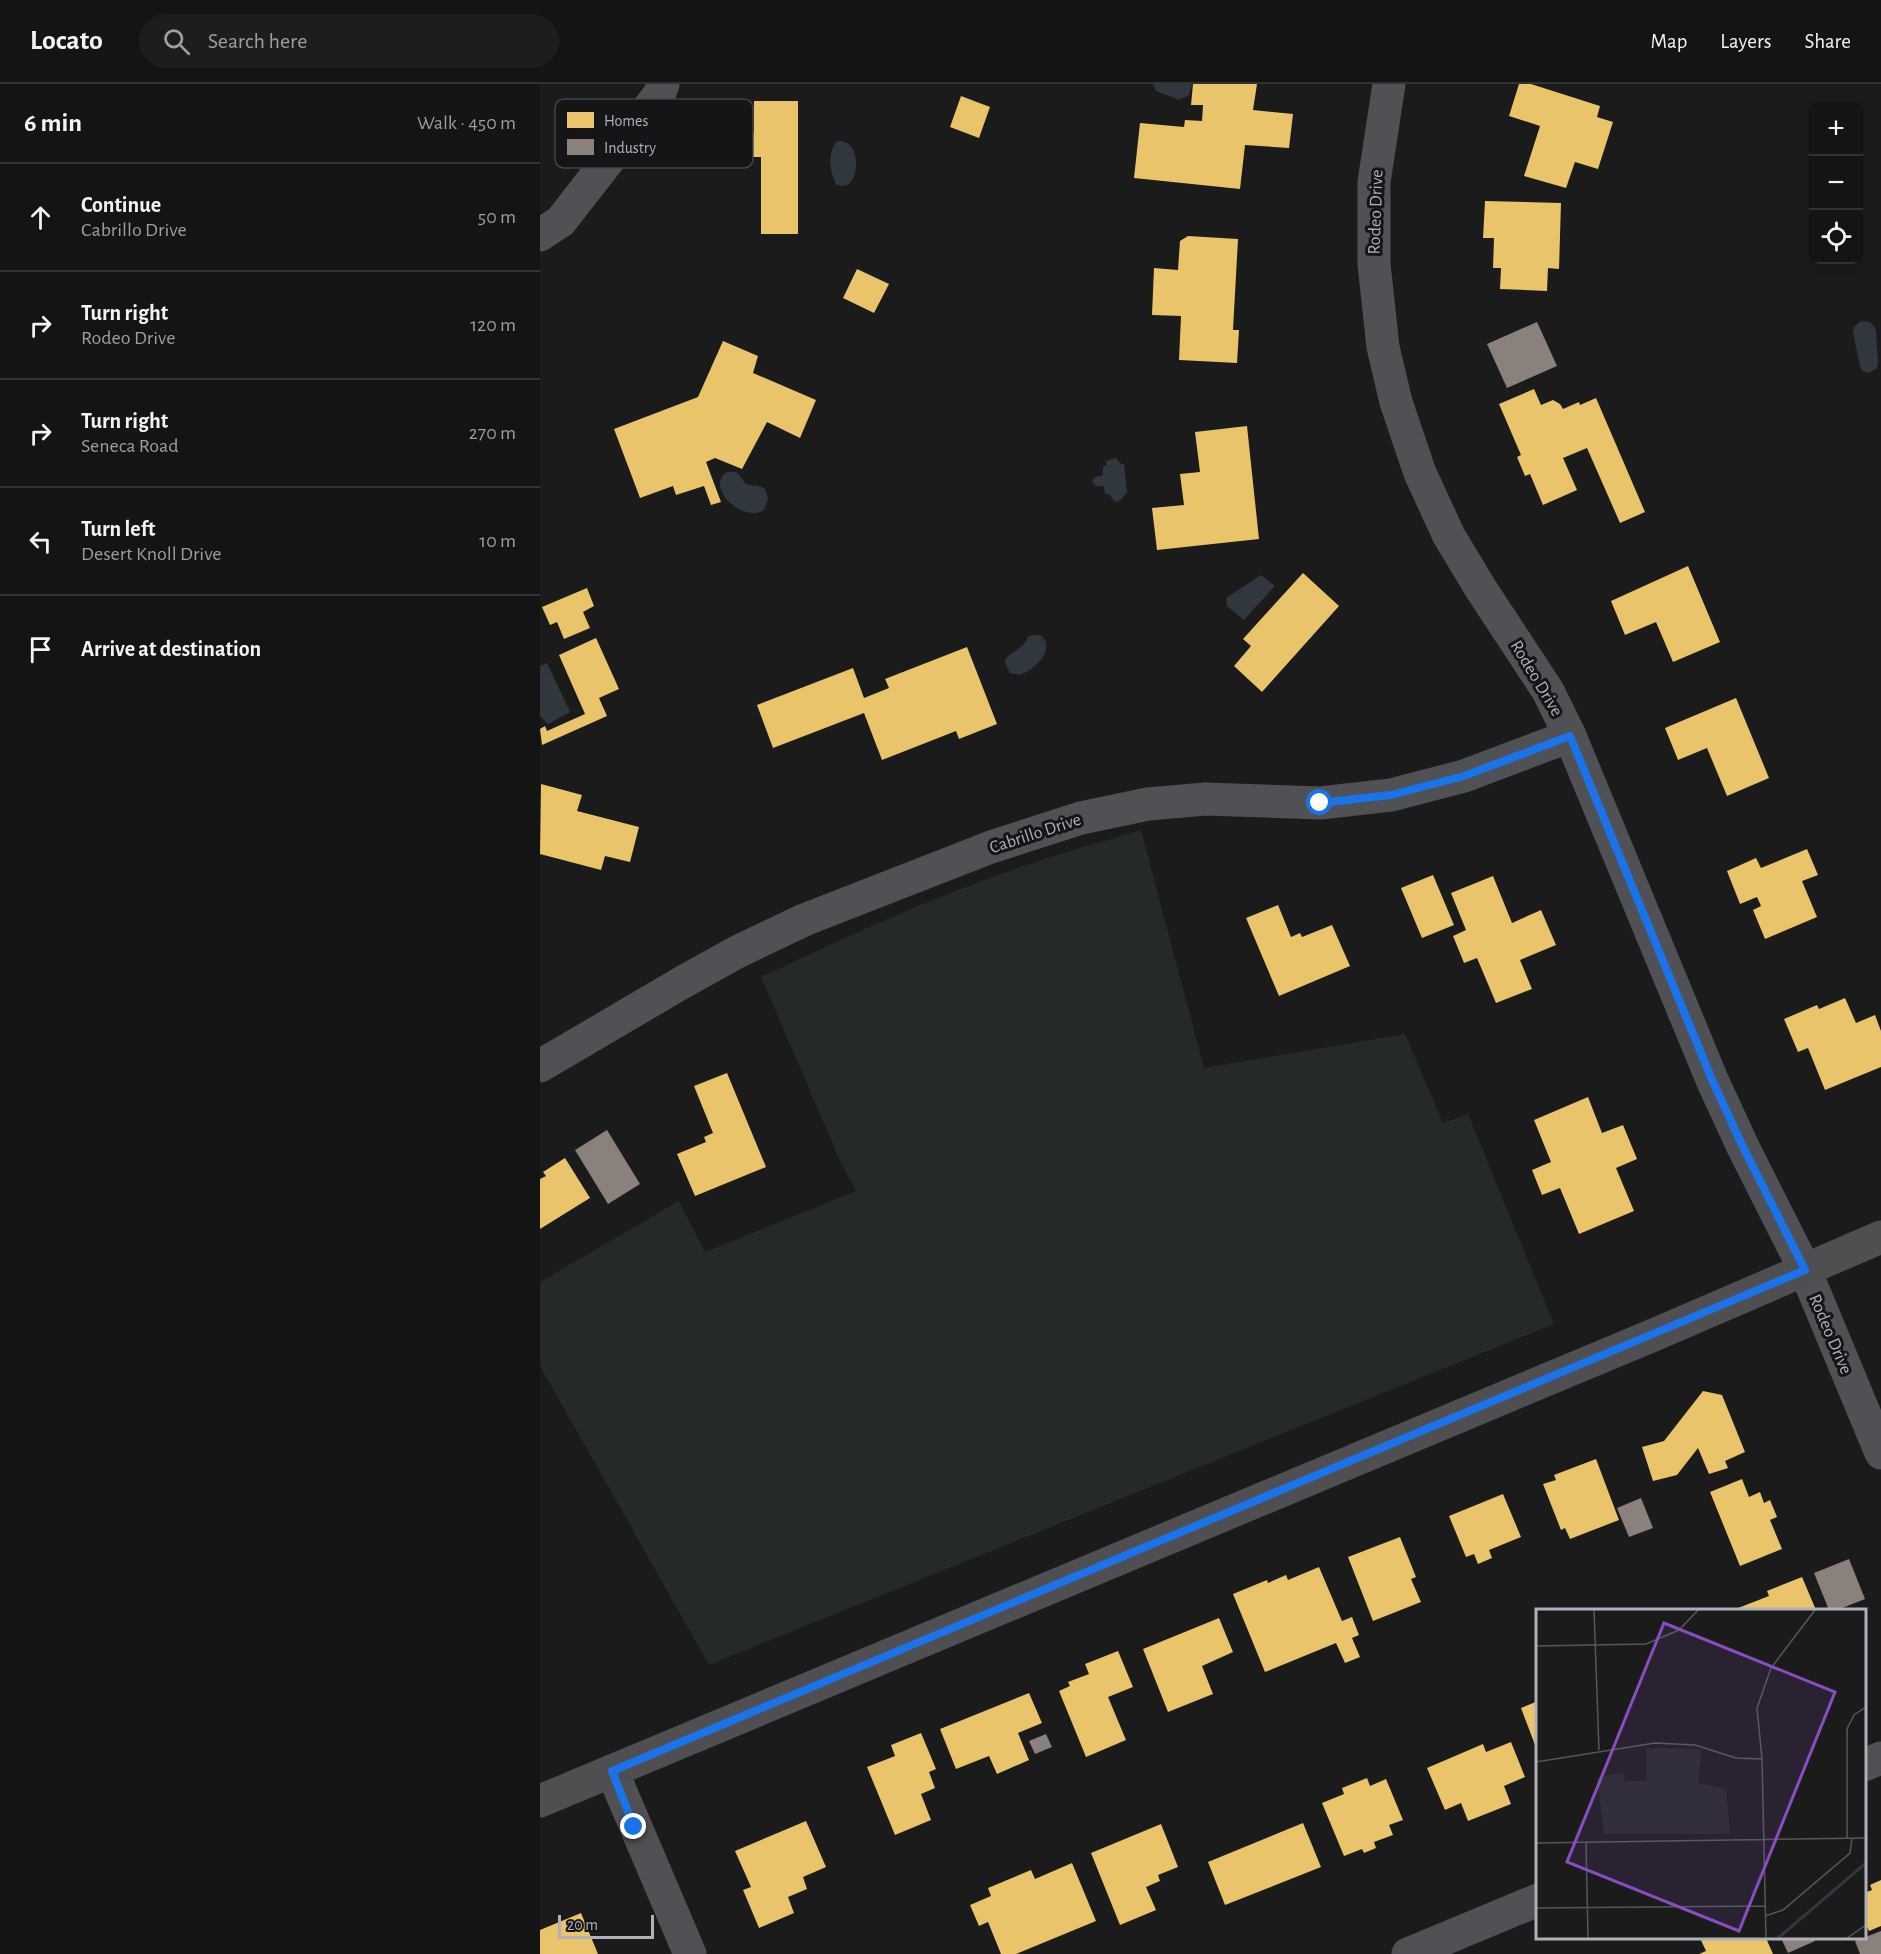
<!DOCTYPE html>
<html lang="en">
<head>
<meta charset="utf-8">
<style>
	:root { --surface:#141414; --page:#1d1d1d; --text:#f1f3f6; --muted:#9d9ea0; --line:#333334 }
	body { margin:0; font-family:"Alegreya Sans",sans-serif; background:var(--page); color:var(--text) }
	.controls { position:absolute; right:18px; top:18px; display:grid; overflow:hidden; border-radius:12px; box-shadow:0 3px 9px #0003 }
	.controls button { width:54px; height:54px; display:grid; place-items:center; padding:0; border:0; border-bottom:2px solid var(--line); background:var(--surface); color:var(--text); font:30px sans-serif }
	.scale { position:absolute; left:18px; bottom:15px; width:96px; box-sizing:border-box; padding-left:6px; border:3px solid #aeb1ba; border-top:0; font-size:16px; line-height:21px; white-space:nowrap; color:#aeb1ba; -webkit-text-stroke:4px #151517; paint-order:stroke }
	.stop { position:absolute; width:18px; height:18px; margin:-14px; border:4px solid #1a73e8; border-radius:50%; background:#fff }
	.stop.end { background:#1a73e8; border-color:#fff; box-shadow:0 2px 6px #0008 }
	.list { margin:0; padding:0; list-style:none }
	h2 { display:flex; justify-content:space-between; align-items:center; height:78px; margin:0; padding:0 24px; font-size:26px }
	h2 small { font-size:20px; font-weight:400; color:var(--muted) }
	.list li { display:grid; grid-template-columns:39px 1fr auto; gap:18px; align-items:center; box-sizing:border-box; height:108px; padding:0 24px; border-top:2px solid var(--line) }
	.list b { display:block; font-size:22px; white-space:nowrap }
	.list p { margin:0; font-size:20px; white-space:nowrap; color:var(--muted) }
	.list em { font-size:20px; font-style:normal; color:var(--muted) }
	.icon { flex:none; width:33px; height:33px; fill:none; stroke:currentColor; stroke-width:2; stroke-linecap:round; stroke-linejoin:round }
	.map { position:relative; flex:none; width:1341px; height:1870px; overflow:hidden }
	header { display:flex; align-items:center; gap:36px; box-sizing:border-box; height:84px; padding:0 30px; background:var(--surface); border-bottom:2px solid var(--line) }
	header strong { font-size:28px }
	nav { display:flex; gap:33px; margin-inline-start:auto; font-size:21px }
	.search { width:420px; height:54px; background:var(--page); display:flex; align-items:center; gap:15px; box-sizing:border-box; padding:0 21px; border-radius:33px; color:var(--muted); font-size:22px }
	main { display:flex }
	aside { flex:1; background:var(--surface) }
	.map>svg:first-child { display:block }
	.green { fill:#242a25 }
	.water { fill:#31373e }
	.homes { fill:#e9c46a }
	.industry { fill:#8a817c }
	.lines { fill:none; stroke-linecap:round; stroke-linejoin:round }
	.minor { stroke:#505154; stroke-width:33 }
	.tertiary { stroke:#505154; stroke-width:33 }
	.secondary { stroke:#4f4f51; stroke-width:33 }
	.route { stroke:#1a73e8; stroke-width:8 }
	.labels { text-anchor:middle; stroke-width:6; stroke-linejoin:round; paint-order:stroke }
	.street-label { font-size:18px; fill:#aeb1ba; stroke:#151517 }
	.inset-river { fill:none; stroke:#31373e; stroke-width:3 }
	.inset-road { fill:none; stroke:#56575b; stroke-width:1.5 }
	.view { fill:#884dbe; fill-opacity:0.15; stroke:#884dbe; stroke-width:3 }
	.inset-edge { fill:none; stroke:#aeb1ba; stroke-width:3 }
	.key { fill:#151517; stroke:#434448; stroke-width:1.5 }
	.key-label { font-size:16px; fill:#aeb1ba }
</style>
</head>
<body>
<header>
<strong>Locato</strong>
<div class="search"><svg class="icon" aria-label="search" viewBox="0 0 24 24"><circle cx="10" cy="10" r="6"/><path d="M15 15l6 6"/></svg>Search here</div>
<nav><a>Map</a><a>Layers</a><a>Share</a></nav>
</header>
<main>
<aside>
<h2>6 min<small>Walk · 450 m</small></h2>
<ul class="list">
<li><svg class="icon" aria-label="ahead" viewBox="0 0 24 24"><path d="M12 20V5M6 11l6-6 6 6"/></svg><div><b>Continue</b><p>Cabrillo Drive</p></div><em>50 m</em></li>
<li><svg class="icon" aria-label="right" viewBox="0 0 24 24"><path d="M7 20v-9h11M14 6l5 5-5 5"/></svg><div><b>Turn right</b><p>Rodeo Drive</p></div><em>120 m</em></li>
<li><svg class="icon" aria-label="right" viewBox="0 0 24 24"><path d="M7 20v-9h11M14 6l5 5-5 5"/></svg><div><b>Turn right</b><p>Seneca Road</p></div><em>270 m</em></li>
<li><svg class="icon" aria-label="left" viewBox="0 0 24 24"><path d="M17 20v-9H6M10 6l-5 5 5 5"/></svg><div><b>Turn left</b><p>Desert Knoll Drive</p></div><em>10 m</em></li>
<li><svg class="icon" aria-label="arrive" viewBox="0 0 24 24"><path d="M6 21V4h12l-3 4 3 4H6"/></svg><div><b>Arrive at destination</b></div></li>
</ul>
</aside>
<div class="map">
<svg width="1341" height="1870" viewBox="0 0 1341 1870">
	<rect width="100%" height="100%" fill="#1b1b1b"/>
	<path class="green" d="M601 746 664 984 865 950 903 1039 928 1030 1014 1240 169 1581 0 1282V1198L139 1117 165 1168 316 1107 302 1081 221 893C300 856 379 819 461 790 507 773 554 760 601 746Z"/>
	<g class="water">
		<path d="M613 0H652L649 11 639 16 616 7Z"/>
		<path d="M300 57C324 57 320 113 296 100 290 87 287 72 296 58Z"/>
		<path d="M1321 237 1330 238 1336 246 1338 279 1337 284 1329 289 1322 287 1320 282 1313 248 1314 243Z"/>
		<path d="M576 374 581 380H584L587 408 581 416 575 418 569 410H565L564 402H556L552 398 555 393 563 391V382H566V377Z"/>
		<path d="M187 388C204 386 198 397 209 401 215 402 219 401 225 405L228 415 224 426C203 440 164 403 187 388Z"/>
		<path d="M721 491 735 502 704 536 687 522 686 514Z"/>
		<path d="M497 551 502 552 506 558C508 574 494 585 480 591L470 589 465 579 466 574 483 561 489 552Z"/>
		<path d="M7 579 30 628 8 640 0 632V582Z"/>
	</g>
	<g class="homes">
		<path d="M653 0H717L713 26 753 30 749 64 705 61 700 105 594 94 600 39 644 43 645 36 662 37 663 21H651Z"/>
		<path d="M979 0H991L1060 22 1057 33 1073 38 1058 85 1035 78 1026 104 984 92 1000 42 969 32Z"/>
		<path d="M421 12 450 23 439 54 410 43Z"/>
		<path d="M214 17H258V150H221V73H208V49H214Z"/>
		<path d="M945 117 1021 119 1019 185 1008 184 1007 207 960 205 961 184H953L954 154H943Z"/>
		<path d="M648 152 698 155 693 246H699L697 279 639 276 641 232 612 231 614 184 638 186 640 157Z"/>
		<path d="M317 185 349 200 334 229 303 214Z"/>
		<path d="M183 257 218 272 213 289 276 316 260 354 227 338 202 385 175 374 166 378 181 418 171 421 164 402 136 411 133 402 100 414 74 345 158 313Z"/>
		<path d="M994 305 1001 321 1013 316 1020 320 1023 325 1039 318 1040 321 1056 314 1105 428 1080 439 1047 364 1023 374 1037 406 1003 421 990 390 985 392 977 373 981 371 959 320Z"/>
		<path d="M707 342 719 455 617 466 612 424 644 421 640 390 660 388 655 348Z"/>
		<path d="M1148 482 1180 558 1133 578 1116 538 1085 551 1071 517Z"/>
		<path d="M763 489 799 522 722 608 694 582 711 562 703 555Z"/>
		<path d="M47 504 54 522 43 528 50 544 24 555 17 538 10 541 2 523Z"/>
		<path d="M56 554 79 605 59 614 67 632 2 661 0 645 5 642 7 647 45 630 19 571Z"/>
		<path d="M427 563 457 640 419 655 416 647 342 676 324 629 233 664 217 621 313 584 324 614 349 604 345 595Z"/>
		<path d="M1196 614 1229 694 1187 712 1167 664 1138 676 1125 644Z"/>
		<path d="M1 700 42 711 37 727 99 743 90 778 65 772 61 786 0 770Z"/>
		<path d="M1267 765 1278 791 1262 797 1277 833 1225 855 1213 826 1221 822 1217 813 1200 820 1187 787 1216 774 1221 784Z"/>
		<path d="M893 791 914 841 882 854 861 804Z"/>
		<path d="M953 792 972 839 1001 826 1016 861 980 876 992 905 956 919 937 874 924 879 913 852 926 846 911 809Z"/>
		<path d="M738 821 751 853 760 849 762 853 792 841 810 882 739 912 706 834Z"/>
		<path d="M1305 914 1316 939 1335 931 1341 947V983L1285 1006 1268 964 1258 968 1244 935 1277 921 1279 925Z"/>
		<path d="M187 989 226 1083 155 1112 137 1070 166 1058 164 1053 173 1049 154 1002Z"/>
		<path d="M1048 1013 1062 1049 1083 1041 1097 1075 1076 1084 1094 1127 1039 1150 1020 1104 1002 1111 992 1086 1011 1078 994 1036Z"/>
		<path d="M25 1074 50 1114 0 1145V1095L6 1092 3 1088Z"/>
		<path d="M1163 1307 1182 1311 1205 1368 1185 1377 1188 1384 1169 1390 1158 1364 1137 1391 1113 1397 1102 1363 1124 1357Z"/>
		<path d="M1056 1375 1079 1436 1030 1455 1025 1444 1021 1446 1003 1400 1016 1396 1014 1391Z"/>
		<path d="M1202 1395 1209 1413 1220 1408 1224 1419 1230 1416 1237 1433 1230 1436 1242 1465 1200 1482 1170 1408Z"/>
		<path d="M963 1410 981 1453 949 1466 952 1474 938 1480 934 1470 926 1473 909 1432Z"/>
		<path d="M860 1453 876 1493 871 1495 881 1518 833 1537 808 1473Z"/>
		<path d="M779 1483 802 1537 812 1533 819 1551 812 1554 820 1573 805 1579 796 1559 725 1588 693 1510 727 1496 728 1499 746 1491 748 1496Z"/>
		<path d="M1262 1493 1276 1526H1193L1229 1512 1227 1507Z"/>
		<path d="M679 1534 693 1568 662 1582 673 1610 628 1628 603 1565Z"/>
		<path d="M578 1567 593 1603 568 1613 586 1656 546 1673 519 1607 530 1602 528 1598 549 1590 545 1580Z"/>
		<path d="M489 1609 502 1639 478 1649 489 1676 457 1690 449 1672 416 1685 400 1645Z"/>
		<path d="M998 1617V1666H997L981 1624Z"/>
		<path d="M381 1649 396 1685 389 1688 395 1704 381 1710 391 1736 355 1751 327 1683 355 1672 351 1661Z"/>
		<path d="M971 1658 985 1693 964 1702 971 1720 928 1737 921 1719 905 1726 887 1684 943 1660 946 1668Z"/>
		<path d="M827 1694 830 1702 846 1695 863 1736 849 1741 853 1751 834 1758 836 1764 824 1769 822 1765 804 1772 782 1719 804 1710 802 1704Z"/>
		<path d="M266 1737 286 1783 263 1793 267 1805 248 1813 254 1829 219 1844 203 1806 211 1803 195 1767Z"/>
		<path d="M763 1739 781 1783 685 1821 668 1778Z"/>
		<path d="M621 1740 638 1783 618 1791 620 1797 606 1803 616 1826 580 1841 551 1769Z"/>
		<path d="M532 1779 556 1837 476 1870H461L448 1838 439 1842 430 1821 451 1812 448 1804 491 1786 495 1795Z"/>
		<path d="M1341 1796V1842L1329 1847 1324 1836V1809L1332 1806 1330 1801Z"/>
		<path d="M41 1829 58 1870H0V1846Z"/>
		<path d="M1160 1854H1226L1233 1870H1159L1166 1867Z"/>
	</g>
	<g class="industry">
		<path d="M997 238 1017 282 967 304 947 260Z"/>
		<path d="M67 1046 100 1100 68 1120 35 1066Z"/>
		<path d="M1101 1414 1113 1444 1089 1453 1077 1424Z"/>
		<path d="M1309 1475 1325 1515 1297 1526H1289L1274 1489Z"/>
		<path d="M506 1650 512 1663 495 1670 489 1657Z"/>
		<path d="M1341 1847V1870H1320L1315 1857Z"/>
		<path d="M1241 1854H1274L1275 1857 1248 1869Z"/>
	</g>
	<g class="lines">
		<g class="minor">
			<path d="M0 151 21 137 119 11 123 0"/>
			<path d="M0 982 143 898 197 868 264 836 451 763 541 734 608 720 665 715 780 719 851 711 924 692 1030 652"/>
			<path d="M1324 1681 1341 1674"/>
			<path d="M72 1687 150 1870"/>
			<path d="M868 1870 998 1816"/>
		</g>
		<path class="tertiary" d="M849 0 834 98V180L843 263 856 318 880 389 909 452 941 505 1008 607 1030 652 1173 998 1203 1063 1265 1186 1341 1369"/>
		<path class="secondary" d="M0 1717 1116 1250 1341 1153"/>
	</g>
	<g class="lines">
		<path class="route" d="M94 1743 72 1687 1265 1186 1203 1063 1173 998 1030 652 924 692 851 711 780 719"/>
	</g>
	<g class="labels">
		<g class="street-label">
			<text transform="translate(835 128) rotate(-88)" y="6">Rodeo Drive</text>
			<text transform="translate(997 594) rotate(59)" y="6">Rodeo Drive</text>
			<text transform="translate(495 749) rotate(-18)" y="6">Cabrillo Drive</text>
			<text transform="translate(1291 1250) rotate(67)" y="6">Rodeo Drive</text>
		</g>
	</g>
	<g transform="translate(996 1525)">
		<rect width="330" height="330" fill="#1b1b1b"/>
		<path d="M110 139 166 140 162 174 190 180 194 225H68L61 168 88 164 89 172H111Z" fill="#242a25"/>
		<path class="inset-river" d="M242 329 330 254"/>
		<path class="inset-road" d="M58 1 63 141M0 37 110 35 143 21 162 1M0 153 119 134 159 136 200 149 226 150M311 230V120L318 106 330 98M50 233 52 329M0 234 330 229M0 299 229 297M229 307 247 301 314 244 316 229M230 329 226 150 221 99 235 59 279 1M311 329 330 316"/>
		<path class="view" d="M128 14 299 83 203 322 31 253Z"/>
		<rect width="330" height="330" class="inset-edge"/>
	</g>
	<rect x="15" y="15" width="198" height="69" rx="9" class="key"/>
	<rect x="27" y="28" width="27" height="16" fill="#e9c46a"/>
	<rect x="27" y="55" width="27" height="16" fill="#8a817c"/>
	<g class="key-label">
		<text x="64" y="42">Homes</text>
		<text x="64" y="69">Industry</text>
	</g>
</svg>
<div class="controls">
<button>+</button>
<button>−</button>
<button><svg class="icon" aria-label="locate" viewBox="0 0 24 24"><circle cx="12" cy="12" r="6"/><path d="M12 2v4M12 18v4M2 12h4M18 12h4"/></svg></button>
</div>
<div class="scale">20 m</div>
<div class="stop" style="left:780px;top:719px"></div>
<div class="stop end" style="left:94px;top:1743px"></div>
</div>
</main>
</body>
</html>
